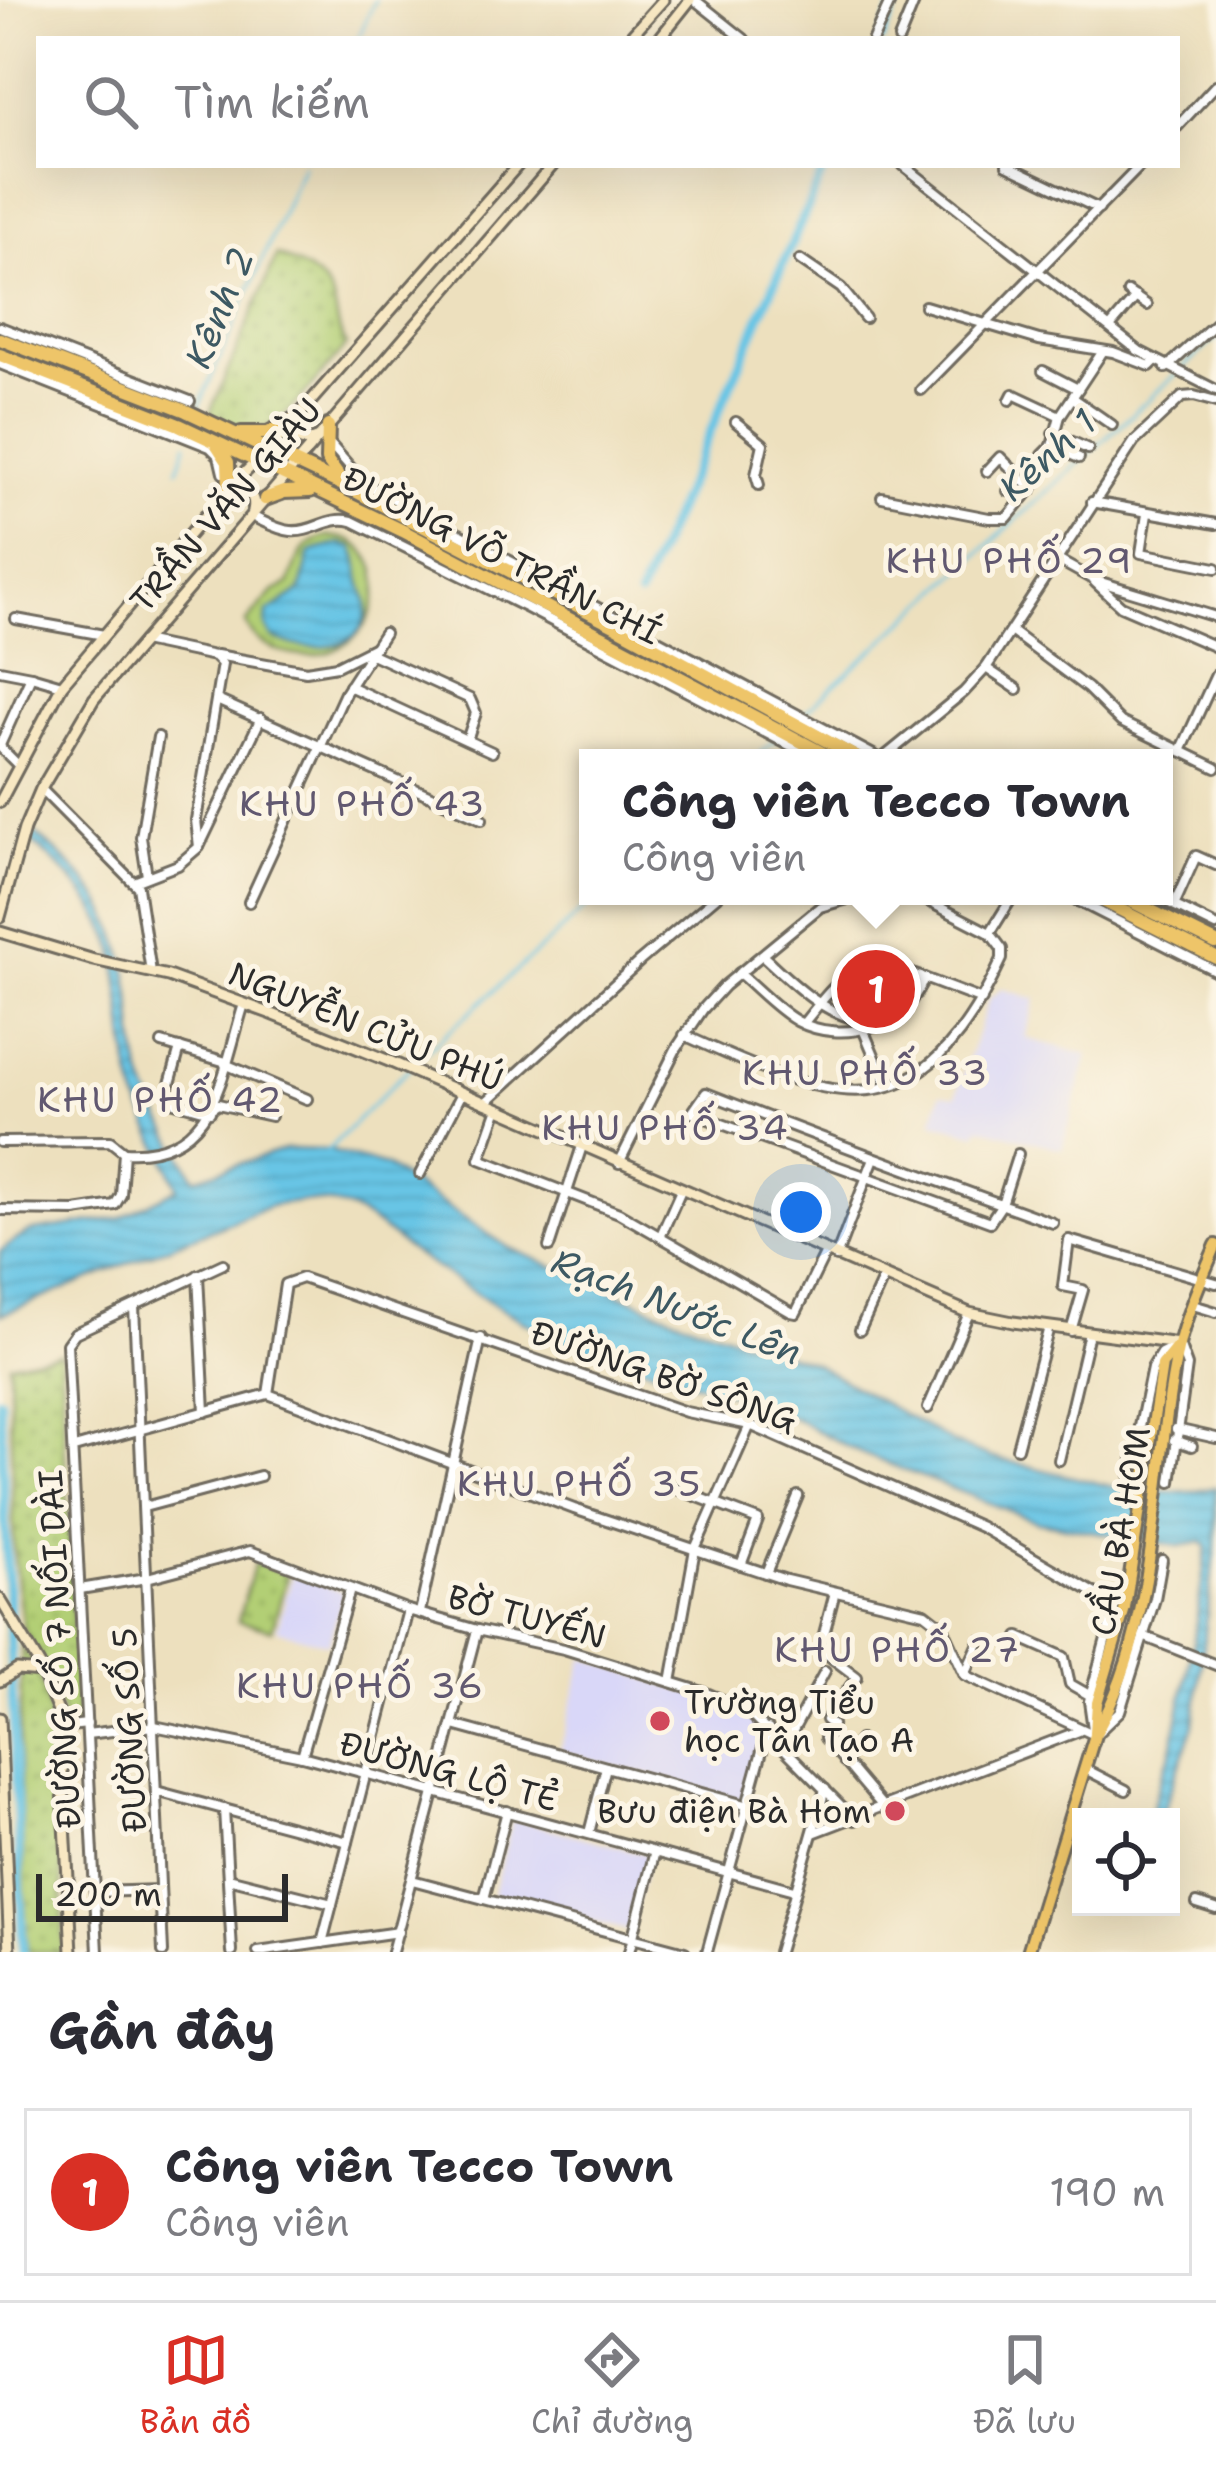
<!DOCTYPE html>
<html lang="vi">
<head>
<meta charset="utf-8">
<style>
	:root { --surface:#fff; --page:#f7f7f7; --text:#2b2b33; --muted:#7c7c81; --line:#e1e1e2; --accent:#d93025 }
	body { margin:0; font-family:"Shantell Sans",sans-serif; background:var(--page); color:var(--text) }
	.controls { position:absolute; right:36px; bottom:36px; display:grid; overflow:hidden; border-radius:0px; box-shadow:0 12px 48px #0002 }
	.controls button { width:108px; height:108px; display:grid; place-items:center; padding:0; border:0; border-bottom:3px solid var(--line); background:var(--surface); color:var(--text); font:60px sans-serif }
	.scale { position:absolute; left:36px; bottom:30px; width:252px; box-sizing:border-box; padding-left:12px; border:6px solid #2b2b2b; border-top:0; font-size:33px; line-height:42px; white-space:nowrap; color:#2b2b2b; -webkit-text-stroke:9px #fcf5e5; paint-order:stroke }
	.you { position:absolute; left:801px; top:1212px; width:42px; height:42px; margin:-30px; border:9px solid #fff; border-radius:50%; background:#1a73e8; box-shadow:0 0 0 18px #1a73e833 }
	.badge { display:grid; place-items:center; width:78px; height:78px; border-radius:50%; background:var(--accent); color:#fff; font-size:39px; font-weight:700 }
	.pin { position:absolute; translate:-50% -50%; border:6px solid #fff; box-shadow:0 3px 12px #0006 }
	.popup { position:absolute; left:579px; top:749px; width:594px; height:156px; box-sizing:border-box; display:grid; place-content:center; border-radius:0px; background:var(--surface); filter:drop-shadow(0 3px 9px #0005); font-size:39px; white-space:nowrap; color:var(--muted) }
	.popup b { font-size:45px; color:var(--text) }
	.popup::after { content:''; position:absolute; left:50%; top:100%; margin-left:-24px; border:24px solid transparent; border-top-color:var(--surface) }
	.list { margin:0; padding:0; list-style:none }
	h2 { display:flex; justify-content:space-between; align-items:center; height:156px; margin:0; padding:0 48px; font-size:51px }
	h2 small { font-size:39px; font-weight:400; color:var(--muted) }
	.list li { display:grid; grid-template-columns:78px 1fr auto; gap:36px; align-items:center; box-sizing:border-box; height:168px; margin:0 24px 24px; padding:0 24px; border:3px solid var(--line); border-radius:0px }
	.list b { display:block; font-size:45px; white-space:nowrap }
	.list p { margin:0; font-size:39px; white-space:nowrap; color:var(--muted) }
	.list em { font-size:39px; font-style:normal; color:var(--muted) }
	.icon { flex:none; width:66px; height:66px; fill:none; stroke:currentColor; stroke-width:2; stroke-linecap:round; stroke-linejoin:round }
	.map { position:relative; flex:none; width:1216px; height:1952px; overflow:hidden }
	.search { position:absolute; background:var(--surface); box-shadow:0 12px 48px #0002; left:36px; right:36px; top:36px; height:132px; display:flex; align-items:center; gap:30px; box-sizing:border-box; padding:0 42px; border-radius:0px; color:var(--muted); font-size:45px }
	.sheet { height:348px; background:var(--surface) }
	nav { display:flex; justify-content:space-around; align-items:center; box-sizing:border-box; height:168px; border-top:3px solid var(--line); background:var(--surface); font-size:33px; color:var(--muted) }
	nav a { display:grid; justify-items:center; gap:6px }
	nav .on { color:var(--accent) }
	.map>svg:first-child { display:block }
	.built { fill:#d9d7f8 }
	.grass { fill:url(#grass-tufts); stroke:#6e7d50; stroke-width:3 }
	.park { fill:url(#park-dots); stroke:#6e7d50; stroke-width:3 }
	.water { fill:url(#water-rules); stroke:#497888; stroke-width:3 }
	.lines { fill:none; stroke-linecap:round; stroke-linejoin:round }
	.stream { stroke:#67c5e5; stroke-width:3 }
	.canal { stroke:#67c5e5; stroke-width:9 }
	.street-casing { stroke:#6f6a5e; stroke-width:14 }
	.secondary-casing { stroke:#6f6a5e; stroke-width:15 }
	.primary-casing { stroke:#6f6a5e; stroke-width:16 }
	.highway-casing { stroke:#6f6a5e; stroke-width:18 }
	.street { stroke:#fff; stroke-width:8 }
	.secondary { stroke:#f8e8c3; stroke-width:9 }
	.primary { stroke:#eec569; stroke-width:10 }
	.highway { stroke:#eec569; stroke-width:12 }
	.poi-dot { fill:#d1495b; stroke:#fcf5e5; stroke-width:4.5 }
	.labels { text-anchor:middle; stroke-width:10; stroke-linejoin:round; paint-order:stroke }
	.street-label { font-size:33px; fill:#2b2b2b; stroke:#fcf5e5 }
	.poi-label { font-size:33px; fill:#2b2b2b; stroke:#fcf5e5; text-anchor:start }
	.water-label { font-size:36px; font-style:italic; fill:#3d5963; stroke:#fcf5e5 }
	.neighbourhood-label { font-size:36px; letter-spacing:3px; fill:#615870; stroke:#fcf5e5 }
</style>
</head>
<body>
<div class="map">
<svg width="1216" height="1952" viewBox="0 0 1216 1952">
	<defs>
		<pattern id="grass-tufts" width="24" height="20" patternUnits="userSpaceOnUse" patternTransform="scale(3)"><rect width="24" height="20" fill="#b2cf75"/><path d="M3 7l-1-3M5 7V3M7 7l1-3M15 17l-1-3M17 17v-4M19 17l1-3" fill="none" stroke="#99b265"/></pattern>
		<pattern id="park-dots" width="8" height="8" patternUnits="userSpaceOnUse" patternTransform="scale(3)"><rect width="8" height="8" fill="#b2cf75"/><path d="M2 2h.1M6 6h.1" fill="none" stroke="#99b265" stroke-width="1.8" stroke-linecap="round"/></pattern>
		<pattern id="water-rules" width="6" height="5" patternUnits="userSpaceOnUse" patternTransform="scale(3)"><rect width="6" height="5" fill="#67c5e5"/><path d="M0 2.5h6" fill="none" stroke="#5aa9c5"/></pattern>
	</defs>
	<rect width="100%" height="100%" fill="#fcf5e5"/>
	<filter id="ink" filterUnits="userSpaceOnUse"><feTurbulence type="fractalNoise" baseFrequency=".00833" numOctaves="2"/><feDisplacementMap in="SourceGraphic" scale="24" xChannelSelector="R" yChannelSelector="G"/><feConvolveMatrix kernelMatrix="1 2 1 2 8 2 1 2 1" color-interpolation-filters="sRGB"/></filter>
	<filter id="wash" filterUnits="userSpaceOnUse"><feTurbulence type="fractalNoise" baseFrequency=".004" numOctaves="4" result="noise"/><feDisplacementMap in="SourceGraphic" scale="48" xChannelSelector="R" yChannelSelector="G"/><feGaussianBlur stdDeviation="2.7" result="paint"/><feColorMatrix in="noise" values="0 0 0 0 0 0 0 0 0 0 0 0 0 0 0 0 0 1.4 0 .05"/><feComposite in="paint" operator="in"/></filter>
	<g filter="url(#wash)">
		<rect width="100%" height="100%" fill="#ede0be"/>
		<g class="built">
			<path d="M1002 989 1036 999 1025 1038 1088 1055 1062 1149 980 1127 977 1134 933 1122 941 1093 956 1096 989 999Z"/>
			<path d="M293 1573 344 1593 328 1644 277 1630Z"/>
			<path d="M584 1658 743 1711 764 1731 743 1801 560 1751Z"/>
			<path d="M513 1819 649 1855 630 1931 492 1896Z"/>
		</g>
		<path class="grass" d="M328 536C412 541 380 673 289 654 270 650 253 640 246 623L273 592 289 584C299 560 297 544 328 536Z"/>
		<g class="park">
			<path d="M277 255C301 266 330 278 335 307 338 321 338 334 347 345 329 365 288 420 264 428 245 434 226 423 209 415Z"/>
			<path d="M871 969 902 974 917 982C900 1028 860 1017 823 1006L843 984Z"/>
			<path d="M60 1353 78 1722 64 1723 55 1691 23 1628 14 1556 9 1363Z"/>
			<path d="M254 1563 288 1573 272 1630 238 1621Z"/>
			<path d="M22 1647C66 1692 61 1885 64 1952H27L19 1754Z"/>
		</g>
		<g class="water">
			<path d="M340 543 353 548C359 558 358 564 360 576 361 586 367 595 367 605 367 655 303 653 272 637L266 626 267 613 301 590 310 552Z"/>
			<path d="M32 831C93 880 120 914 131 994 135 1024 135 1058 146 1087 159 1118 178 1149 195 1178L286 1149 328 1150 385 1166 509 1248 682 1320 812 1362 955 1444 990 1457 1122 1489 1188 1493 1216 1487V1543L1194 1725 1161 1817H1149C1157 1795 1160 1774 1171 1754L1194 1639 1207 1546 1202 1542 1179 1546 1038 1522 860 1453 770 1406 574 1345C520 1324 469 1289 421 1258 396 1242 372 1216 343 1207 318 1199 296 1201 270 1206L0 1315V1251L28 1232 120 1218 178 1188 136 1096 129 1066 115 950C97 901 68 873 29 839Z"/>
		</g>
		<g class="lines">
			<g class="stream">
				<path d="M358 39 375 0"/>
				<path d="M197 411 303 165"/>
				<path d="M178 469 187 443"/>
				<path d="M805 712 1216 338"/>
				<path d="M755 758 776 739"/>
				<path d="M325 1153 418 1059 599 896"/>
			</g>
			<g class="canal">
				<path d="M881 39 898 0"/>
				<path d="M639 596 826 165"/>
				<path d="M0 1400 23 1952"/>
			</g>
		</g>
	</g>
	<g filter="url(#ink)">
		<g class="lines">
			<defs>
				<g id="street">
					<path d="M695 0 744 39"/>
					<path d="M873 39 891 0"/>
					<path d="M899 39 915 0"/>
					<path d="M1177 127 1216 85"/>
					<path d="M903 165 1139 351 1216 390"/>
					<path d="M1007 165 1099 209"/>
					<path d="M800 260 841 288 865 318"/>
					<path d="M1128 292 1147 305"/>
					<path d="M925 306 1039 340 1113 352 1150 366 1155 361"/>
					<path d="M1111 326 1136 297"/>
					<path d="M0 327 190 401"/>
					<path d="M0 364 210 447 219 456 223 473"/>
					<path d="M1166 368 1216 323"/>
					<path d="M1043 371 1078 389"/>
					<path d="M921 390 1141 165"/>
					<path d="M1073 398 1112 425"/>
					<path d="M1010 400 1013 394 1060 416"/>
					<path d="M736 422 763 444 756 475 759 485"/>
					<path d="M1053 433 1088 449"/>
					<path d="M331 445 364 483 879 758"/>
					<path d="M1052 446 1079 458"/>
					<path d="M987 471 1000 457 1032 489"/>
					<path d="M1008 491 1020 477"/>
					<path d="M882 497 989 518H1007L1040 478 1043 455 1052 446 1060 416 1103 351"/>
					<path d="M1092 502 1216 524"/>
					<path d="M1147 514 1141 553 1216 568"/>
					<path d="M251 516C263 521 277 530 291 531 314 533 328 515 352 521L527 608 814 758"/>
					<path d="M1058 560 1094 580 1216 617"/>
					<path d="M1095 582 1121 606 1216 647"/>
					<path d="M16 619 104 635"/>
					<path d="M1012 632 1087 688 1121 722 1216 768"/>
					<path d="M143 641 214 656 222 664 196 820 199 847"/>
					<path d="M372 654 470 699 476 713 467 740"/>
					<path d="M217 655 306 671 337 666 375 647"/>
					<path d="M986 668 1017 689"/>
					<path d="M0 670 31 676"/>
					<path d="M349 686 492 752"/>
					<path d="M217 700 482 819"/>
					<path d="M0 745 31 676 62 685"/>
					<path d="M0 747 18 765"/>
					<path d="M1181 751 1216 675"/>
					<path d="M883 758 964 692 986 668 1134 442 1182 397 1194 396 1216 402"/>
					<path d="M41 789 138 887 151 972"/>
					<path d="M147 876 141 837 158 737"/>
					<path d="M134 882 178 865 199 847 261 718"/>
					<path d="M1068 896 1216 971"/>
					<path d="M1155 896 1216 926"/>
					<path d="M249 902 345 693 384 633"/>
					<path d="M1174 905 1196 856 1216 865"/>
					<path d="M990 933 1013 896"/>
					<path d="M762 955C796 986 824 1017 872 1022"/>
					<path d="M739 973C758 989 776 1009 797 1021 842 1045 906 1027 924 978 857 954 844 972 803 1024"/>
					<path d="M924 978 982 1000"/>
					<path d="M863 1029 887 1086"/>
					<path d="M684 1035C837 1105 919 1137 1002 959V949L990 933 918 896"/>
					<path d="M162 1043 226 1062"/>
					<path d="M180 1048 168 1091 171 1101 210 1112"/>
					<path d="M225 1064 307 1099"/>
					<path d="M485 1103 640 961 717 896"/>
					<path d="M212 1108 218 1104 271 1116"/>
					<path d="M498 1108 480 1159 619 1213 791 1312 796 1313 826 1252"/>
					<path d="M0 1142 110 1141 124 1152 121 1195 115 1205 75 1211 0 1210"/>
					<path d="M124 1152C216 1158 222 1074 244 1004"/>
					<path d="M1018 1154 1002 1204 990 1222 692 1113 706 1093C821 1138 937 1181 1053 1223"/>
					<path d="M619 1163 676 1049 703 1009 724 986 820 907 858 896"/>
					<path d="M420 1174 462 1093"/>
					<path d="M661 1235 681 1190"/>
					<path d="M549 1247 582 1146"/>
					<path d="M836 1257 874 1158"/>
					<path d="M198 1275 205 1412"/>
					<path d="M1193 1305 1216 1312"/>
					<path d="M134 1306 163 1952"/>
					<path d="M860 1330 884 1277"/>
					<path d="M1071 1331 1083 1290 1063 1286 1069 1240 1216 1283"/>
					<path d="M268 1394 285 1284 302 1278 686 1412 750 1425 981 1527 1115 1605 1089 1701 1093 1729"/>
					<path d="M928 1408 969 1313"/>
					<path d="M1176 1429 1216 1438"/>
					<path d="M1174 1440 1192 1446"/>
					<path d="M74 1448 268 1394 574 1509 786 1580 925 1613 943 1627 965 1675 1095 1735"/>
					<path d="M1017 1448 1049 1327"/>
					<path d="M1059 1460 1089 1333"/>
					<path d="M1130 1475 1152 1368 1161 1353 1179 1344 1187 1366 1171 1482"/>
					<path d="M672 1487 758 1520 741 1565"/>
					<path d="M144 1507 260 1476"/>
					<path d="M766 1573 798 1496"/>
					<path d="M80 1589 147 1578 250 1551 408 1610 477 1630 564 1649 706 1693 746 1710 855 1820"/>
					<path d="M835 1592 820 1649 857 1677 826 1720 832 1725 825 1738 884 1808"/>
					<path d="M420 1612 481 1338"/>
					<path d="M1143 1636 1216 1665"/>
					<path d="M1019 1637 1064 1657 1070 1684 1091 1696"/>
					<path d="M965 1674 980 1641"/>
					<path d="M671 1682 695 1549 750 1425"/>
					<path d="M453 1725 745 1805"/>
					<path d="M61 1727 87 1724"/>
					<path d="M87 1734 154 1726 302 1756 794 1890"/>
					<path d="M1096 1734 1120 1711 1155 1599 1162 1560"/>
					<path d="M784 1747 825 1671"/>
					<path d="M302 1756 350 1590"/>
					<path d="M844 1761 860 1740"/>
					<path d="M1085 1769 1126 1790"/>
					<path d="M156 1791 348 1842"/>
					<path d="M224 1809 232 1952"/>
					<path d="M589 1833 606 1767"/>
					<path d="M813 1833 1079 1731"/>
					<path d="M228 1878 332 1904"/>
					<path d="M412 1880 685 1952"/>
					<path d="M96 1892 160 1890"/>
					<path d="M484 1899 507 1811"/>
					<path d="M1197 1903 1216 1909"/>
					<path d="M322 1943 408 1610"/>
					<path d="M98 1952 67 1344 75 1333 223 1264"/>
					<path d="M258 1952 398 1932"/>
					<path d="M392 1952 477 1630"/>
					<path d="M629 1952 654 1855"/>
					<path d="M707 1952 768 1729"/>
					<path d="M778 1952 825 1789"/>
				</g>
				<g id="secondary">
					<path d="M628 39 663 0"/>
					<path d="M659 39 690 0"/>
					<path d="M295 420 292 431 298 439 307 442 317 438"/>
					<path d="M228 491 239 488C251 491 256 499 253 511"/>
					<path d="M0 802 62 685 229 488 269 449 518 165"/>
					<path d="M0 917 24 829 41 789 94 699 553 165"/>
					<path d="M0 932 94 960 168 976 272 1014 389 1061 969 1313 1013 1322 1179 1344"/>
					<path d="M0 1599 39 1664 59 1714 72 1952"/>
					<path d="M0 1681 17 1670 42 1672"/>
					<path d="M0 1718 10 1952"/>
				</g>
				<g id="primary">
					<path d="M1095 1732 1097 1703 1125 1608 1162 1365 1176 1348"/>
					<path d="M1028 1952 1095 1735C1161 1620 1151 1475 1178 1349 1186 1313 1202 1278 1216 1245"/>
				</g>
				<g id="highway">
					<path d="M0 339 186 411 347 487 614 625 858 758"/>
					<path d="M0 355 179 425 297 480 403 531 832 758"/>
					<path d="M328 426 327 460 342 481"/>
					<path d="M241 433H268L296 418"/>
					<path d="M215 442 228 462 229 488"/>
					<path d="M265 499 284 492 310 491"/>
					<path d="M1093 896 1216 958"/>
					<path d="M1121 896 1216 943"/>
				</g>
			</defs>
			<use href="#street" class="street-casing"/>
			<use href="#secondary" class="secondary-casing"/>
			<use href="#primary" class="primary-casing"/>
			<use href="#highway" class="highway-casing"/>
			<use href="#street" class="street"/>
			<use href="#secondary" class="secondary"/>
			<use href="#primary" class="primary"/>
			<use href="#highway" class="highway"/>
		</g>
	</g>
	<g class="poi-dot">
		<circle cx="660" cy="1721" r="12"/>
		<circle cx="895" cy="1811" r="12"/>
	</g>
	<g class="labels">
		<g class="street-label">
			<text transform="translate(225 505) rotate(-49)" y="12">TRẦN VĂN GIÀU</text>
			<text transform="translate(502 555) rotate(27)" y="12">ĐƯỜNG VÕ TRẦN CHÍ</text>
			<text transform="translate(366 1026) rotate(22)" y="12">NGUYỄN CỬU PHÚ</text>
			<text transform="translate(664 1376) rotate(19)" y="12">ĐƯỜNG BỜ SÔNG</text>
			<text transform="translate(1120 1531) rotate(-80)" y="12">CẦU BÀ HOM</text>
			<text transform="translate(527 1616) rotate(15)" y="12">BỜ TUYẾN</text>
			<text transform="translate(59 1649) rotate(-93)" y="12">ĐƯỜNG SỐ 7 NỐI DÀI</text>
			<text transform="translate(129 1730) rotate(-93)" y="12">ĐƯỜNG SỐ 5</text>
			<text transform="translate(449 1771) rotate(15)" y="12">ĐƯỜNG LỘ TẺ</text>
		</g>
		<g class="poi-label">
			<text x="684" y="1714">Trường Tiểu<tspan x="684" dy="38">học Tân Tạo A</tspan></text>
			<text x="871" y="1823" text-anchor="end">Bưu điện Bà Hom</text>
		</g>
		<g class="water-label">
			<text transform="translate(219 308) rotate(-68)" y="13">Kênh 2</text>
			<text transform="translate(1047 455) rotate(-42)" y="13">Kênh 1</text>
			<text transform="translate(677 1306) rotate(21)" y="13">Rạch Nước Lên</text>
		</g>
		<g class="neighbourhood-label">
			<text x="1010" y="573">KHU PHỐ 29</text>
			<text x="363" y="816">KHU PHỐ 43</text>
			<text x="866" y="1085">KHU PHỐ 33</text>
			<text x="161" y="1112">KHU PHỐ 42</text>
			<text x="666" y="1140">KHU PHỐ 34</text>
			<text x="580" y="1496">KHU PHỐ 35</text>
			<text x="898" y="1662">KHU PHỐ 27</text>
			<text x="361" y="1698">KHU PHỐ 36</text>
		</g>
	</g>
</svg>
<div class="controls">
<button><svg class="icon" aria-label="locate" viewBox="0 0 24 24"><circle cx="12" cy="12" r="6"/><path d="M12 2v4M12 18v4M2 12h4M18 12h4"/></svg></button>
</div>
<div class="scale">200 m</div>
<div class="you"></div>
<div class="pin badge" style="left:876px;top:989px">1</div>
<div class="popup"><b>Công viên Tecco Town</b>Công viên</div>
<div class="search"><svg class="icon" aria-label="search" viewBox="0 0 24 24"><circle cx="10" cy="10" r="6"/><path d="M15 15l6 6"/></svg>Tìm kiếm</div>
</div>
<section class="sheet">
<h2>Gần đây<small></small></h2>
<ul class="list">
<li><span class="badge">1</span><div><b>Công viên Tecco Town</b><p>Công viên</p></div><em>190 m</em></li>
</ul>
</section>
<nav>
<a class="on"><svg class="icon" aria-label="map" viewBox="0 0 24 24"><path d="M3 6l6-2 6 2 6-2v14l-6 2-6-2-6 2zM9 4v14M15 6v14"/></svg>Bản đồ</a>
<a><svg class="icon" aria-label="directions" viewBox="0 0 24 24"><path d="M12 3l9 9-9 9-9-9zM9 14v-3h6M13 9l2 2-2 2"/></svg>Chỉ đường</a>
<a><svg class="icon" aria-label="saved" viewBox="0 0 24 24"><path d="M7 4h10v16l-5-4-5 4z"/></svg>Đã lưu</a>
</nav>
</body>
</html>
